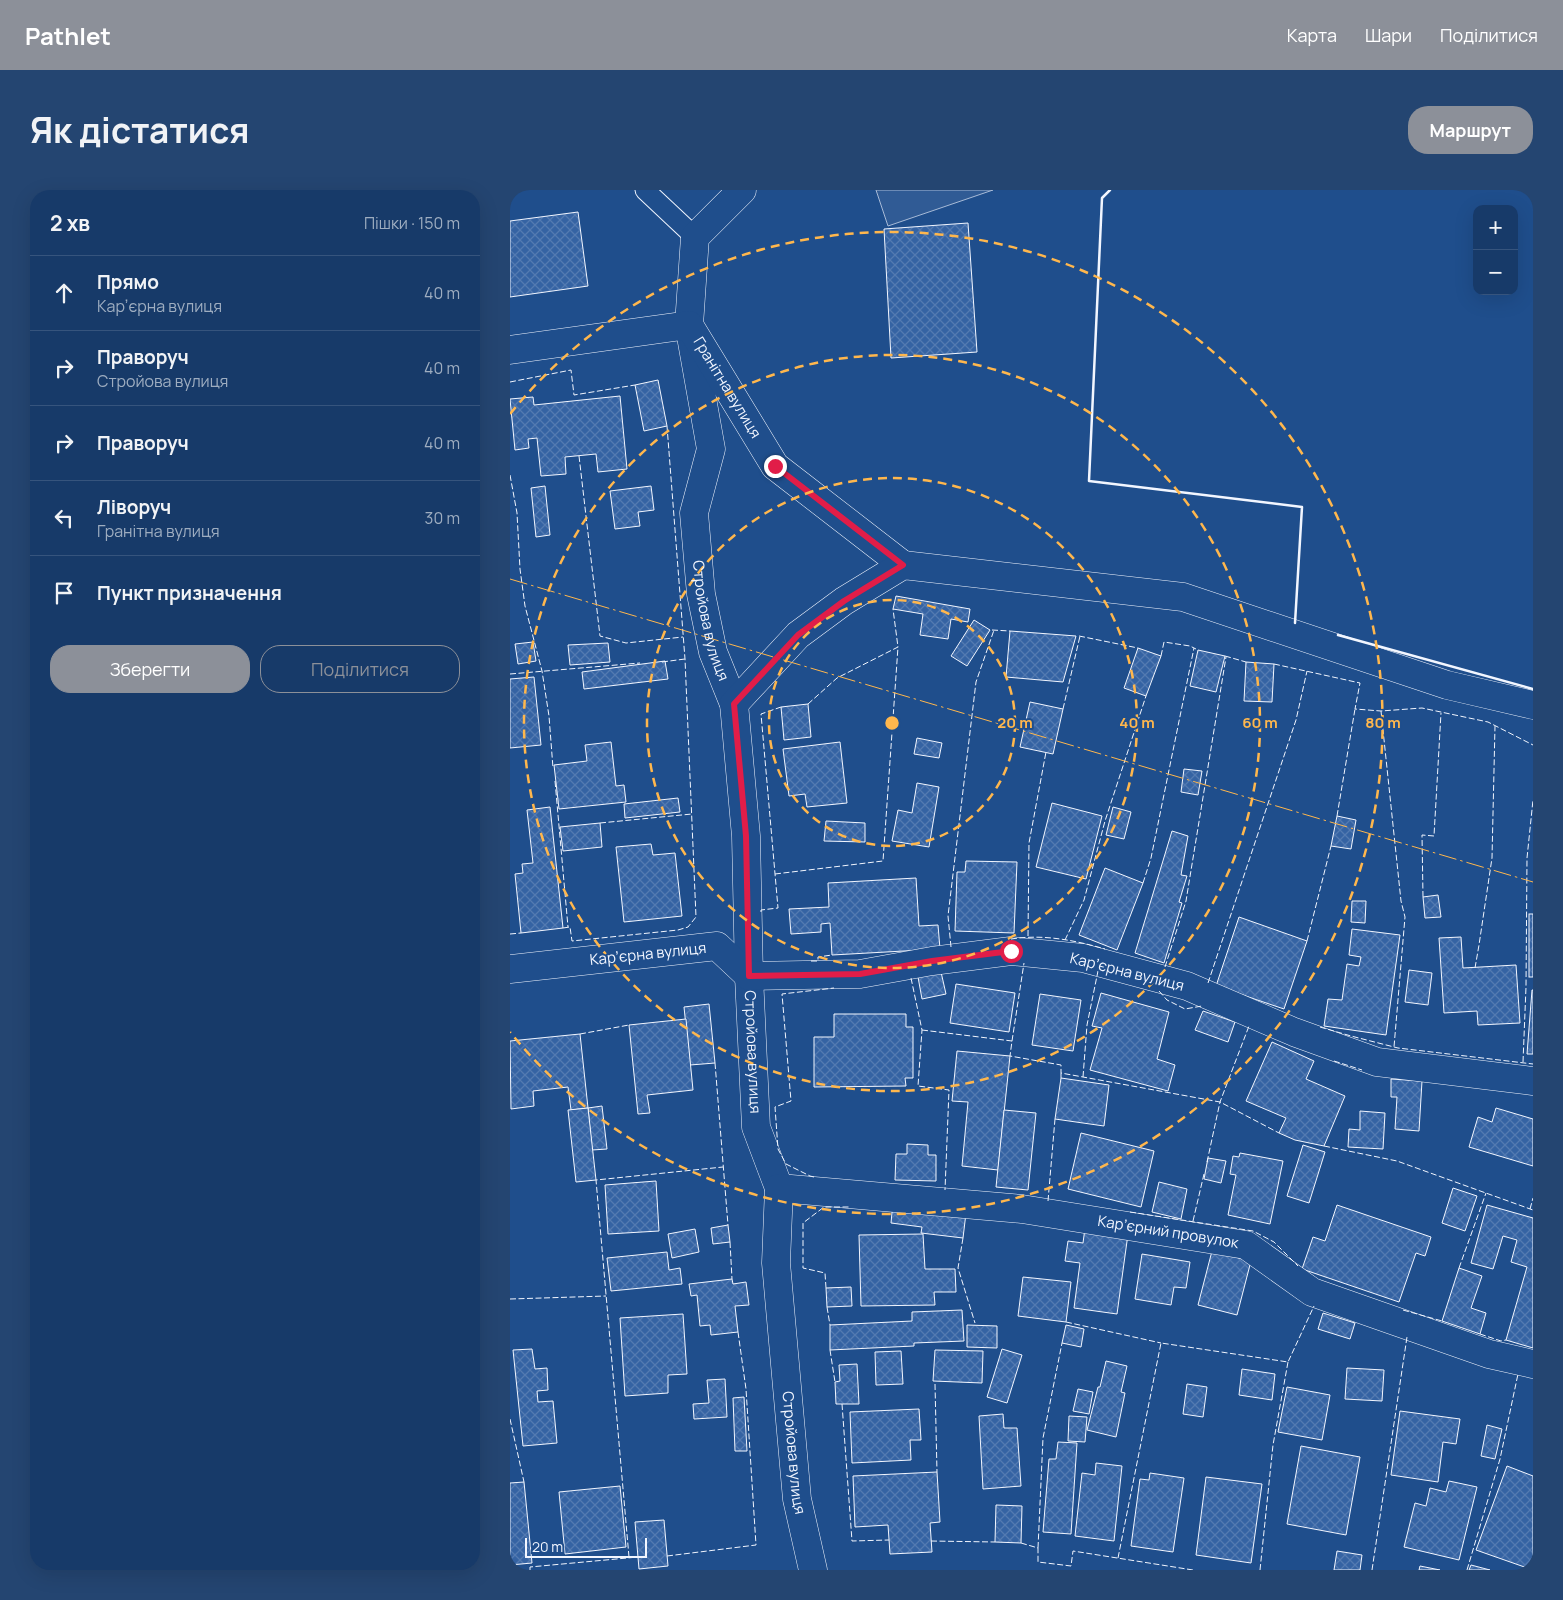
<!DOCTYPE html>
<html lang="uk">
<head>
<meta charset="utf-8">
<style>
	:root { --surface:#173a69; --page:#244571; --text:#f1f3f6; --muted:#9eadc0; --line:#36547d; --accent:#8c9099 }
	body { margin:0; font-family:Manrope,sans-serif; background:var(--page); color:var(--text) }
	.controls { position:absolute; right:15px; top:15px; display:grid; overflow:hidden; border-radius:10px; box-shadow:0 5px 20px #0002 }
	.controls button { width:45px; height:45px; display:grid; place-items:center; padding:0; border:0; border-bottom:1px solid var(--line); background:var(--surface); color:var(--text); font:25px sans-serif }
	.scale { position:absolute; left:15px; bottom:12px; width:122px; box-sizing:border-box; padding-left:5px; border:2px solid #f2f6ff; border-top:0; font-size:14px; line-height:18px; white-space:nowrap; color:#f2f6ff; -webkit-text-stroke:4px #1f4e8c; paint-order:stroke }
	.stop { position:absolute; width:15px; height:15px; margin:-11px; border:4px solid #e11d48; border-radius:50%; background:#fff }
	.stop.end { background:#e11d48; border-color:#fff; box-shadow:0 1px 5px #0008 }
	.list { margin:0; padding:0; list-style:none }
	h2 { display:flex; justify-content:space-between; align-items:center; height:65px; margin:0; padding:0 20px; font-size:21px }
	h2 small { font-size:16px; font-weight:400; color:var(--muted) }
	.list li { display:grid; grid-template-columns:32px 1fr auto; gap:15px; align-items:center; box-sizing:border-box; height:75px; padding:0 20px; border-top:1px solid var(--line) }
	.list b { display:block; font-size:19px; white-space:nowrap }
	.list p { margin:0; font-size:16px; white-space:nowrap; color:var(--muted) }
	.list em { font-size:16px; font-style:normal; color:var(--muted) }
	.actions { display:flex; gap:10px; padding:15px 20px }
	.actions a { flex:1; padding:11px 0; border:1px solid var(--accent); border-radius:20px; text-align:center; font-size:18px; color:var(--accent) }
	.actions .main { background:var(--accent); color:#fff }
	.icon { flex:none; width:28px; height:28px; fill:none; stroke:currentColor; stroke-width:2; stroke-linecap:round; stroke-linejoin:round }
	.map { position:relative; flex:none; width:1023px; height:1380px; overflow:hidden; border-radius:20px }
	header { display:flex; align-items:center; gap:30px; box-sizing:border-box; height:70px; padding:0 25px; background:var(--accent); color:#fff }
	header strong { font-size:24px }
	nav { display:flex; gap:28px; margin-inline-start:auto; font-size:18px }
	.intro { display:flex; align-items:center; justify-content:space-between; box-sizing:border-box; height:120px; padding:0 30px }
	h1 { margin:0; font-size:35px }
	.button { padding:12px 22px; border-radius:20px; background:var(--accent); color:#fff; font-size:18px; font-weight:700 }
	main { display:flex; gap:30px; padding:0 30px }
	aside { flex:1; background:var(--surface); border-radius:20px; box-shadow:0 5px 20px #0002 }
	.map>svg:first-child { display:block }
	.parking { fill:#305b95; stroke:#a8bbd7 }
	.building { fill:url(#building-cross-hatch); stroke:#f2f6ff }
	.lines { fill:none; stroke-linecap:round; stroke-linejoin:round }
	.service-casing { stroke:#f2f6ff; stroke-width:21 }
	.minor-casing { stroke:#f2f6ff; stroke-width:29 }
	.service { stroke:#1f4e8c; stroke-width:19 }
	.minor { stroke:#1f4e8c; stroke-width:28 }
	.fence { stroke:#f2f6ff; stroke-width:1; stroke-dasharray:6 2.5; stroke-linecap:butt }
	.wall { stroke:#f2f6ff; stroke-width:2.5 }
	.power { stroke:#ffb74d; stroke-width:1; stroke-dasharray:18 4 2.5 4; stroke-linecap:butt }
	.route { stroke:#e11d48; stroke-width:6 }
	.ring { fill:none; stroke:#ffb74d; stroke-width:2.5; stroke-dasharray:9 6 }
	.labels { text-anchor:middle; stroke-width:4; stroke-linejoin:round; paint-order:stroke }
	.street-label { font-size:15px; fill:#f2f6ff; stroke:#1f4e8c }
	.centre { fill:#ffb74d; stroke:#1f4e8c; stroke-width:2.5 }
	.ring-label { font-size:15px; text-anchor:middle; font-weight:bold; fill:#ffb74d; stroke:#1f4e8c; stroke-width:4; stroke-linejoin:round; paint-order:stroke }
</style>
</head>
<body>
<header>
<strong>Pathlet</strong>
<nav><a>Карта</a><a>Шари</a><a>Поділитися</a></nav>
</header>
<div class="intro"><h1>Як дістатися</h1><a class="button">Маршрут</a></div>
<main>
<aside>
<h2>2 хв<small>Пішки · 150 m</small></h2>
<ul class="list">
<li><svg class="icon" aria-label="ahead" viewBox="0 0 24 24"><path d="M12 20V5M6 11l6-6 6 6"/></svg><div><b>Прямо</b><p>Карʼєрна вулиця</p></div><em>40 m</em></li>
<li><svg class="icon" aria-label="right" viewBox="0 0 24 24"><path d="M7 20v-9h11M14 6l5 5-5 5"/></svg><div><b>Праворуч</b><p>Стройова вулиця</p></div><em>40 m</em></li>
<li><svg class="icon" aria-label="right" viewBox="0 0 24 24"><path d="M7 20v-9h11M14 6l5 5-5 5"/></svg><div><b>Праворуч</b></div><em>40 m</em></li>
<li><svg class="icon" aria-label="left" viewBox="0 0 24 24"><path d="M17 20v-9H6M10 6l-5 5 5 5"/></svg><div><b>Ліворуч</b><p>Гранітна вулиця</p></div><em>30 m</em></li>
<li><svg class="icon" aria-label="arrive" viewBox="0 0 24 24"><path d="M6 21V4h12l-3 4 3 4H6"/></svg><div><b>Пункт призначення</b></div></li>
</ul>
<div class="actions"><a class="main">Зберегти</a><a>Поділитися</a></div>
</aside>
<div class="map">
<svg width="1023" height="1380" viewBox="0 0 1023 1380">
	<defs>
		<pattern id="building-cross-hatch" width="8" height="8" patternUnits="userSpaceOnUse" patternTransform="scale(1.25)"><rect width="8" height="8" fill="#3563a3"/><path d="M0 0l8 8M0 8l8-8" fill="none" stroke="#537ab1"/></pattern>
	</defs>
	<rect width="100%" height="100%" fill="#1f4e8c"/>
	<path class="parking" d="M366 0H483L378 36Z"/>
	<g class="building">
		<path d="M68 22 78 96 0 107V31Z"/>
		<path d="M458 33 467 162 381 168 374 39Z"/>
		<path d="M148 190 157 236 134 241 125 195Z"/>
		<path d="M110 206 117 279 88 282 86 264 55 267 56 284 31 286 27 248 18 249 19 258 5 260 0 209 23 207 24 215Z"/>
		<path d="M35 296 40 345 26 347 21 298Z"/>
		<path d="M141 296 144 320 128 322 130 336 105 339 100 301Z"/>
		<path d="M386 406 460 419 458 432 441 429 438 449 410 445 413 424 383 419Z"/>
		<path d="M464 430 480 440 457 476 441 466Z"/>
		<path d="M500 441 566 446 553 492 496 487Z"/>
		<path d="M23 452 26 471 8 474 5 454Z"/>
		<path d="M98 453 100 472 60 475 58 455Z"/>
		<path d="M628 458 651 466 636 506 614 498Z"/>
		<path d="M688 460 715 466 706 502 680 496Z"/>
		<path d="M155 471 158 489 74 499 72 482Z"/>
		<path d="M736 472 764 474 762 512 734 511Z"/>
		<path d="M24 487 31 555 0 558V489Z"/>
		<path d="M520 512 553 519 543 564 510 557Z"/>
		<path d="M298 514 301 547 274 550 271 517Z"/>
		<path d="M407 548 432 553 429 568 404 564Z"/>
		<path d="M101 552 106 596 114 595 116 612 49 619 44 575 77 571 75 555Z"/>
		<path d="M330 552 337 613 297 617 295 604 279 606 273 559Z"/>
		<path d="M674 579 692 581 688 605 671 602Z"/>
		<path d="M407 593 429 597 419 657 382 651 388 620 402 623Z"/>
		<path d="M168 608 170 622 115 628 114 614Z"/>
		<path d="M542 613 592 626 576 689 526 677Z"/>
		<path d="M40 617 53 738 11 743 5 684 13 683 12 674 23 673 17 620Z"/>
		<path d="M603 617 621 622 614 649 596 645Z"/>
		<path d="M827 626 846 630 841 659 821 656Z"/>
		<path d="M316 631 355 633V652L314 651Z"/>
		<path d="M90 633 92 657 53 661 50 637Z"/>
		<path d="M662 641 678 646 671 685 677 686 669 712 672 713 654 773 625 763Z"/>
		<path d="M141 654 143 665 165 663 172 726 114 732 106 657Z"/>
		<path d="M456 671 507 672 504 743 445 741 447 682H455Z"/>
		<path d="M595 678 633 693 607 760 569 745Z"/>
		<path d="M406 688 409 736 428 735 430 759 322 765 320 733 311 734V742L281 744 279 719 319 717 318 693Z"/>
		<path d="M928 705 931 727 915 728 913 707Z"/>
		<path d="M842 711H856L855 733 841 732Z"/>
		<rect x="1019" y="724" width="4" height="63"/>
		<path d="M729 727 797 751 774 819 706 796Z"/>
		<path d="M842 739 890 745 876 845 814 836 818 809 832 810 837 774 849 776 851 767 839 765Z"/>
		<path d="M951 747 953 778 1006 775 1010 833 968 835 967 821 934 823 929 748Z"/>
		<path d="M899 780 922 783 918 815 895 812Z"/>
		<path d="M431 782 436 804 412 809 408 787Z"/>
		<path d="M446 794 505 803 499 842 440 833Z"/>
		<path d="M1022 800H1023V864H1017Z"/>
		<path d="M591 803 659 822 647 869 665 875 658 901 580 880 592 838 582 836Z"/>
		<path d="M530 804 571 810 563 861 522 855Z"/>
		<path d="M199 814 205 873 180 875 174 817Z"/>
		<path d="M693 821 725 832 718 852 685 840Z"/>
		<path d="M324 824H396V837H403V888H395L396 896 304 897V847H324Z"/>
		<path d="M176 829 183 900 137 905 140 923 128 924 119 835Z"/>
		<path d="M70 844 78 918 61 920 58 897 23 901 24 916 1 919 0 851Z"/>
		<path d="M762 852 804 871 796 889 835 906 814 956 785 950 769 943 776 928 736 911Z"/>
		<path d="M447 861 500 866 488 980 452 976 458 912 442 911Z"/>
		<path d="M551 888 599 895 594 936 545 929Z"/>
		<path d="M881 889 912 891 909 941 885 939 887 907H881Z"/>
		<path d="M92 916 97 959 82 960 78 918Z"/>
		<path d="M78 918 86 990 66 992 58 920Z"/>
		<path d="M986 918 1023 929V976L959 957 968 927 982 932Z"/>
		<path d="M494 920 526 923 518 1000 486 997Z"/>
		<path d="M850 921 875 923 873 959 838 957 839 939 850 940Z"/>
		<path d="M571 943 644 961 631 1017 558 999Z"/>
		<path d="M397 954 418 955V965H426V991L385 990 386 964H397Z"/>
		<path d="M793 955 815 962 799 1013 777 1006Z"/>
		<path d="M730 963 773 971 760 1034 718 1025 726 985 720 984 723 966 729 967Z"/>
		<path d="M698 968 716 971 711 993 694 989Z"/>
		<path d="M146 991 149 1041 98 1044 95 995Z"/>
		<path d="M649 992 677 999 671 1029 642 1022Z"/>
		<path d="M943 998 967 1006 955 1041 932 1033Z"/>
		<path d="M383 1012 456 1023 453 1048 411 1043 412 1037 381 1033Z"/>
		<path d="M827 1015 921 1047 915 1066 906 1063 889 1112 792 1079 803 1047 815 1051Z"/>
		<path d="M977 1015 1023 1028V1158L996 1150 1017 1077 1001 1072 1007 1050 993 1046 983 1079 961 1073Z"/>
		<path d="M218 1035 220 1052 203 1054 201 1038Z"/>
		<path d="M575 1038 618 1044 607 1124 564 1118 570 1073 555 1071 558 1051 573 1053Z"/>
		<path d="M185 1039 189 1062 162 1068 158 1044Z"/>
		<path d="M413 1044 415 1079H445L446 1102H424L425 1115 351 1116 349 1045Z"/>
		<path d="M702 1061 741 1071 727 1125 688 1115Z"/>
		<path d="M157 1062 159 1080 170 1078 172 1094 101 1101 97 1068Z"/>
		<path d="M632 1064 680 1072 676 1098 664 1097 661 1115 625 1109Z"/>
		<path d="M949 1078 972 1086 961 1118 976 1123 970 1144 932 1131Z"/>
		<path d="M513 1087 561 1092 556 1132 508 1126Z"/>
		<path d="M222 1089 223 1094 236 1092 239 1115 225 1116 228 1142 201 1145 200 1135 190 1136 187 1105 181 1106 179 1094Z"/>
		<path d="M341 1097 342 1116 317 1117 316 1098Z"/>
		<path d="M452 1120 454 1151 404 1153V1156L320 1160V1135L402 1131V1122Z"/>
		<path d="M813 1123 845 1133 840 1149 808 1139Z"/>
		<path d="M173 1124 177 1184 158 1185V1203L115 1206 110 1128Z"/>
		<path d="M457 1135 487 1136V1158L457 1157Z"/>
		<path d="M556 1135 574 1139 571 1157 552 1153Z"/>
		<path d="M22 1159 25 1179 37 1178 38 1200 27 1201 28 1212 43 1211 47 1253 13 1256 3 1160Z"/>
		<path d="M492 1159 512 1165 497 1213 477 1207Z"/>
		<path d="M425 1160 473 1161 472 1193 423 1191Z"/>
		<path d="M391 1161 393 1194 366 1195 365 1162Z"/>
		<path d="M596 1171 617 1176 611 1202 615 1203 606 1247 577 1240 588 1197H590Z"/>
		<path d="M347 1174 349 1214H326L325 1192 330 1191 329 1175Z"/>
		<path d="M837 1178 874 1180 872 1211 835 1209Z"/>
		<path d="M732 1179 765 1184 762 1210 729 1205Z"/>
		<path d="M215 1189 217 1227 184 1229 183 1214 199 1213 197 1190Z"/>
		<path d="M677 1194 697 1197 693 1227 673 1224Z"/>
		<path d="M777 1197 820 1205 812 1250 768 1242Z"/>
		<path d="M568 1199 583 1202 579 1224 563 1221Z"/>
		<path d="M234 1207 237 1261H225L223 1208Z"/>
		<path d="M409 1219 411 1250H400L401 1270 342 1273 340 1222Z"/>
		<path d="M890 1221 950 1229 946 1254 933 1252 928 1292 881 1285Z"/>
		<path d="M493 1224 494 1238H507L511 1296 473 1299 469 1226Z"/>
		<path d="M559 1226 577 1227 575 1252 558 1251Z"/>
		<path d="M977 1235 992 1239 985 1269 971 1266Z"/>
		<path d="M548 1252 567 1253 561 1344 533 1342 539 1269H546Z"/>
		<path d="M791 1256 850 1267 836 1345 777 1334Z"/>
		<path d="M586 1273 612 1276 604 1351 565 1346 572 1283 585 1285Z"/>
		<path d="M997 1276 1023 1286V1380L966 1360Z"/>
		<path d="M427 1282 430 1332 420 1333 422 1362 380 1364 378 1335 345 1337 343 1286Z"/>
		<path d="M640 1283 674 1288 663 1362 621 1356 630 1289 639 1290Z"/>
		<path d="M696 1287 752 1294 741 1373 686 1365Z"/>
		<path d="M939 1291 967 1297 949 1370 894 1357 905 1313 916 1316 920 1298 936 1302Z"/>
		<path d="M14 1292 22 1373 0 1375V1293Z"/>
		<path d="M110 1296 116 1357 55 1364 49 1302Z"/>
		<path d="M486 1315 512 1316 511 1353 485 1352Z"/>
		<path d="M154 1330 158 1376 129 1379 125 1332Z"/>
		<path d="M827 1361 852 1365 850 1380H824Z"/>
		<path d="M961 1375 980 1380H959Z"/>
		<path d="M910 1376 930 1380H909Z"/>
	</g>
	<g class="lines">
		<defs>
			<path id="service" d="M135 0 185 47"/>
			<g id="minor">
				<path id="s1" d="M232 0 185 47 179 135 201 259 184 323 191 404 203 462 224 514 236 646 239 786 246 937 269 998 266 1073 287 1309 303 1380"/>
				<path id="s2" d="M0 160 179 135 265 276 393 375"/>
				<path d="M224 514 288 445 334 411 393 375 673 407 937 495 1023 515"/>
				<path d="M0 779 207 756 239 786 350 784 422 771 501 761 573 768 677 796 784 842 867 872 1023 891"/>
				<path d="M269 998 512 1019 736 1055 802 1102 979 1164 1023 1174"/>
			</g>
		</defs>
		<use href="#service" class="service-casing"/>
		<use href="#minor" class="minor-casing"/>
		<use href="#service" class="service"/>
		<use href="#minor" class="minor"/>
		<g class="fence">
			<path d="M0 192 61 180 64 205 125 195"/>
			<path d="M69 266 90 446 116 453 173 447"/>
			<path d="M0 285 7 323 10 379 15 416 32 481 39 526 43 578"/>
			<path d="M482 440 500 441"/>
			<path d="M569 446 628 458"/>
			<path d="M651 466 654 452 680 456 686 459"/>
			<path d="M715 466 736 472"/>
			<path d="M152 472 175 469"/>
			<path d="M764 474 850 493 845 519 871 521 912 518 978 532 1023 555"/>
			<path d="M0 484 130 473"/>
			<path d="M298 514 327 488 388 457 383 419"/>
			<path d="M553 519 570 446"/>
			<path d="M871 521 891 711 895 727 884 857"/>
			<path d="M45 591 58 737"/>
			<path d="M827 626 845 519"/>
			<path d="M90 633 182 624"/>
			<path d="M265 684 373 671 388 457"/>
			<path d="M633 693 641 668 684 458"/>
			<path d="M913 707 912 645 924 646 931 523"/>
			<path d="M251 722V720L268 718 251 524 271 517"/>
			<path d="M53 738 60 737 62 751 168 740 178 737 186 727 175 469 157 236"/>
			<path d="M0 744 11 743"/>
			<path d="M518 746 519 653 536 562"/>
			<path d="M501 749C533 744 564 750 595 759"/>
			<path d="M555 750 574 710 595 631 636 506"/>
			<path d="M797 751 821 656"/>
			<path d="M441 757 438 726 466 492 484 440"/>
			<path d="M301 771H308V767L322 765"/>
			<path d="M655 777 676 711 716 467"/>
			<path d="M965 778 969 755 982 668 985 536"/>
			<path d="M401 788 412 840 408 896 439 900 435 1000"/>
			<path d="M698 793 786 530 797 481"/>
			<path d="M649 801 657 810 675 819 692 816"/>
			<path d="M810 837 841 846 888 858 1023 874"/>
			<path d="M412 840 502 851 500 866 551 875V883"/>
			<path d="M70 844 119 835"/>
			<path d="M502 851 514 773"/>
			<path d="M824 871 852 880"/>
			<path d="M1013 872 1016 797 1017 668 1023 610"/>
			<path d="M205 873 218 1035"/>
			<path d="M573 887 577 835 588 781"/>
			<path d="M551 888V883L710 912 769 943"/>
			<path d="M814 956 887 971 1023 1020"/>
			<path d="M697 972 710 912 739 836"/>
			<path d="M304 987 300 986 276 974 268 959 265 917 281 911 272 804 324 798"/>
			<path d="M538 1011 545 929"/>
			<path d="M1020 1019 1023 1008"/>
			<path d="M620 1022 743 1041 764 1052 788 1076"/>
			<path d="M683 1031 694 984"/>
			<path d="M453 1048 448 1078 465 1133"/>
			<path d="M220 1052 222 1089"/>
			<path d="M949 1078 976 1003"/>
			<path d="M316 1098 315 1083 293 1078V1033L314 1017H341"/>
			<path d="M0 1109 96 1106"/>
			<path d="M317 1117 320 1135"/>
			<path d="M893 1120 932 1131"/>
			<path d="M556 1132 651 1153"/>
			<path d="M970 1144 991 1151 996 1150"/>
			<path d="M320 1160 325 1192"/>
			<path d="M425 1194 427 1282"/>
			<path d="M332 1214 342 1351 379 1350"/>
			<path d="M0 1229 14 1292"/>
			<path d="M421 1351 485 1352"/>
			<path d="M511 1353 528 1358V1372L561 1376 563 1361 683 1380"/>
			<path d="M528 1358 533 1248 552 1153"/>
			<path d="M157 1366 246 1355 236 1199 228 1142"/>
			<path d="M119 1367 86 990 213 977"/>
			<path d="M608 1368 651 1153 778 1172 804 1116"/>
			<path d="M20 1380V1377L128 1367"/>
			<path d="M750 1380 763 1255 778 1172"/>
			<path d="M862 1380 897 1147"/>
			<path d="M957 1380 990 1269 1008 1184"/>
		</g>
		<g class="wall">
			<path d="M600 0 592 8 579 291 792 317 785 433"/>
			<path d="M828 445 1023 499"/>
		</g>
		<path class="power" d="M0 389 1023 692"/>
	</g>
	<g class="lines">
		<path class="route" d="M265 276 393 375 334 411 288 445 224 514 236 646 239 786 350 784 422 771 501 761"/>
	</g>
	<g class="ring">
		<circle cx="382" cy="533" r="123"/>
		<circle cx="382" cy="533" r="245"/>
		<circle cx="382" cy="533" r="368"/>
		<path d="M0 224A491 491 0 1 1 0 842"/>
	</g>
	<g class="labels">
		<g class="street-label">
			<text dy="5" stroke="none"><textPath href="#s2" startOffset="254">Гранітна вулиця</textPath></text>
			<text dy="5" stroke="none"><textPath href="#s1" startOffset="456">Стройова вулиця</textPath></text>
			<text transform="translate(138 764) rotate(-6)" y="5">Карʼєрна вулиця</text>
			<text transform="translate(617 782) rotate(14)" y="5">Карʼєрна вулиця</text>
			<text dy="5" stroke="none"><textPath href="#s1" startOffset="892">Стройова вулиця</textPath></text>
			<text transform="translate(658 1042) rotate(9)" y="5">Карʼєрний провулок</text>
			<text dy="5" stroke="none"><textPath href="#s1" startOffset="1298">Стройова вулиця</textPath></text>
		</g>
	</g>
	<circle cx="382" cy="533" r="8" class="centre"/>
	<g class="ring-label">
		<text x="505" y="538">20 m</text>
		<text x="627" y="538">40 m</text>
		<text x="750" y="538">60 m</text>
		<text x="873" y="538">80 m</text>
	</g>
</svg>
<div class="controls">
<button>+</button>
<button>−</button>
</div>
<div class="scale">20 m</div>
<div class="stop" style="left:501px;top:761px"></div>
<div class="stop end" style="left:265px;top:276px"></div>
</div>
</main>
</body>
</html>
